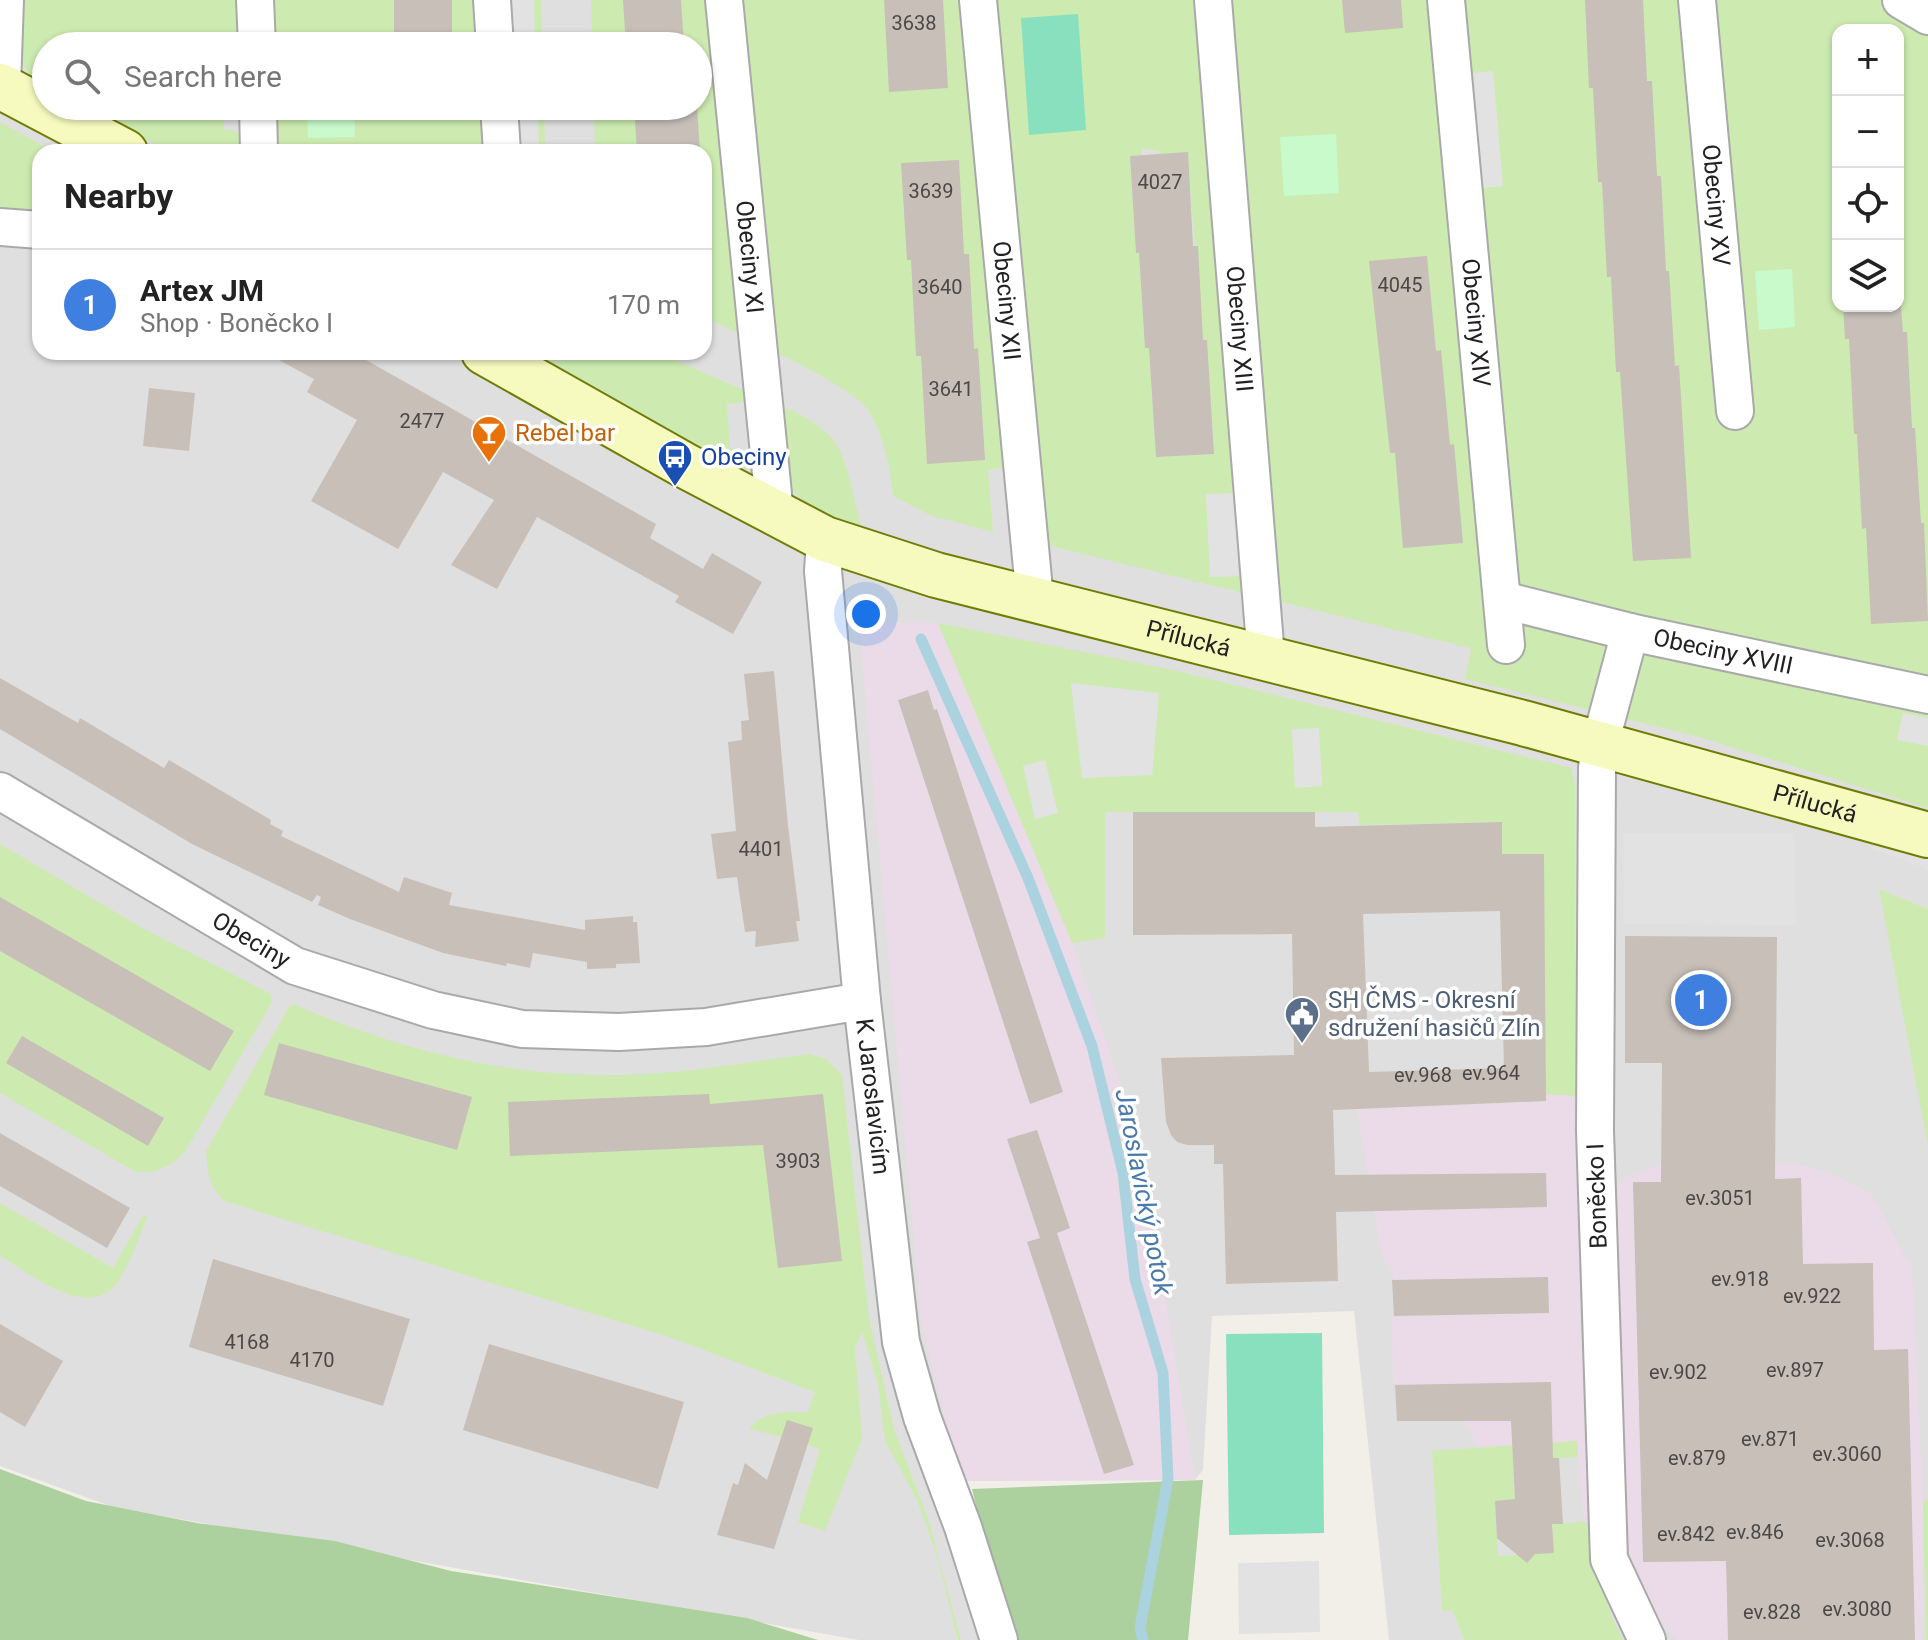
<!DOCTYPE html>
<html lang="en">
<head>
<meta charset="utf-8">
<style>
	:root { --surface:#fff; --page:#f2f2f2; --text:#222; --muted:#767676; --line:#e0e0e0; --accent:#0f766e }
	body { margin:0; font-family:Roboto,sans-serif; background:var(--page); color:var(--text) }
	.controls { position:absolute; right:24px; top:24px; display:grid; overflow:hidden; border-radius:16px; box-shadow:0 2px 6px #0004 }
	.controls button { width:72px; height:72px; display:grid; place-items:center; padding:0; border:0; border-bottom:2px solid var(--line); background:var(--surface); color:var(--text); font:40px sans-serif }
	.you { position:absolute; left:866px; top:614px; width:28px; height:28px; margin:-20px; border:6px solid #fff; border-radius:50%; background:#1a73e8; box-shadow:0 0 0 12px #1a73e833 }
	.badge { display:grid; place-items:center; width:52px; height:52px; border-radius:50%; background:var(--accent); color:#fff; font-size:26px; font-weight:700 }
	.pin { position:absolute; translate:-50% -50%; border:4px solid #fff; box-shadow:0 2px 8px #0006 }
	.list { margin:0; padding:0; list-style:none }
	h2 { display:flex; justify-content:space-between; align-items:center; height:104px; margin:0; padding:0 32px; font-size:34px }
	h2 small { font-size:26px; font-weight:400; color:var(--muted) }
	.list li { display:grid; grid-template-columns:52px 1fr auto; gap:24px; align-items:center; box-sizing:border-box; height:112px; padding:0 32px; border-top:2px solid var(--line) }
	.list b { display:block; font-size:30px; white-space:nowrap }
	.list p { margin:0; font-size:26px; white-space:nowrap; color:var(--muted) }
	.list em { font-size:26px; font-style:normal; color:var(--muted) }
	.icon { flex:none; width:44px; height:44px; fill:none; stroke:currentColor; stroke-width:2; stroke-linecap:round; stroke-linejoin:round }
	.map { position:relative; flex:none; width:1928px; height:1640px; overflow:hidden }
	.search { position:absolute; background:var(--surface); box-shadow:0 2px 6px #0004; left:32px; top:32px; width:680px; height:88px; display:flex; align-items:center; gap:20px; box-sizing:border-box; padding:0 28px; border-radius:44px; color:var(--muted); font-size:30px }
	.panel { position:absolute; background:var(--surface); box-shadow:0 2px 6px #0004; left:32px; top:144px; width:680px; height:216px; border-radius:24px }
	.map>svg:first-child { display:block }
	.residential { fill:#e0dfdf; fill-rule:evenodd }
	.industrial { fill:#ebdbe8 }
	.grass { fill:#cdebb0; fill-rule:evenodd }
	.forest { fill:#add19e }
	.park { fill:#c8facc }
	.pitch { fill:#88e0be }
	.parking { fill:#e2e2e2 }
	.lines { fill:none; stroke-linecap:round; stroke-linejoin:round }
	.stream { stroke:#aad3df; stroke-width:11 }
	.building { fill:#c7bfb8; fill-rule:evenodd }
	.street-casing { stroke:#a9a9a9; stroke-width:40 }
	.secondary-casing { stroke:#707d05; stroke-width:48 }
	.street { stroke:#fff; stroke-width:36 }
	.secondary { stroke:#f7fabf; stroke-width:44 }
	.labels { text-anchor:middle; stroke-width:7; stroke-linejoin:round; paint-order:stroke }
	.number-label { font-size:20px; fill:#4b4948 }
	.street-label { font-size:24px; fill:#222; stroke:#fff }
	.food-label { font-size:24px; fill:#c56008; stroke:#fff; text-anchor:start }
	.transit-label { font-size:24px; fill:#164399; stroke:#fff; text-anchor:start }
	.service-label { font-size:24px; fill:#4e5e75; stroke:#fff; text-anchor:start }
	.water-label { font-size:26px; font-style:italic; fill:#4a7aab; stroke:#fff }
</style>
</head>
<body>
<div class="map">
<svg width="1928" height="1640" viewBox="0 0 1928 1640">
	<rect width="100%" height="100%" fill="#f2efe9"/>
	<path class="residential" d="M0 0H1928V1640H1389L1354 1311 1212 1316 1203 1470 1195 1480 960 1481 996 1640H859L113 1507 0 1466ZM1838 30H1898V306H1838ZM46 46H698V106H46ZM40 152H704V352H40Z"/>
	<g class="industrial">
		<path d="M859 623H938L1072 943 1139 1138 1195 1480 960 1481 921 1318Z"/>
		<path d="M1353 1085 1368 1109 1501 1104V1093L1505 1102 1546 1101V1094L1576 1096 1580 1323 1594 1526 1584 1521 1577 1441 1478 1447 1447 1384H1393L1392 1317 1549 1313 1548 1278 1395 1280 1381 1252Z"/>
		<path d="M1795 1164 1826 1171 1871 1194 1912 1269 1923 1506 1922 1640H1677L1619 1581 1614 1188 1628 1176 1661 1165Z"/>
	</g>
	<g class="grass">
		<path d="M18 0H248L249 46H46V84L30 75 19 60Z"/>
		<path d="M265 0H481L484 46H266Z"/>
		<path d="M498 0H541L542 46H501Z"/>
		<path d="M591 0H713L748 338 704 317V152H595L594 106H698V46H592Z"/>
		<path d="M731 0H965L1010 466 988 470 993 532 930 515 893 496C890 466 884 437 869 411 857 392 790 359 767 348Z"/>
		<path d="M989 0H1928V808L1699 737 1465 679 1471 648 1042 544ZM1838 30H1898V306H1838ZM1142 148 1159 151 1160 154 1187 152 1203 340 1207 341 1214 454 1156 457 1149 348 1145 347 1139 253H1136L1130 156 1142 155Z"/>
		<path d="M86 106H223L224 130H232L242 135 247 152H169Z"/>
		<path d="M268 106H487L490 152H269Z"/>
		<path d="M504 106H544L545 152H507Z"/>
		<path d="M0 122 55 152H40V221L0 219Z"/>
		<path d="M533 352H657L746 391 744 402 727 404 730 448 753 454 754 469 742 470Z"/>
		<path d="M772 402C794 411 816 421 832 438 846 452 856 506 861 528 776 496 784 486 772 402Z"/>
		<path d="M938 623 1178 671 1571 768 1575 785 1576 1096 1546 1094 1501 855 1500 822 1359 825 1358 812H1105V938L1072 943Z"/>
		<path d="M0 844 146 930 271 994V1004L185 1152C171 1166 156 1174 136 1172L0 1093Z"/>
		<path d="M1879 889 1928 909V1146Z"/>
		<path d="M294 1004C398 1050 506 1077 620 1075 683 1074 747 1062 809 1054L826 1059 842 1075 869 1318 894 1429 929 1522 961 1640H958L937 1556 917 1500 885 1441 878 1384 862 1332 855 1348 862 1438 825 1531 798 1522 820 1449 749 1428C765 1410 786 1412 808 1412L815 1392 669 1337 224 1201C207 1184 208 1170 206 1151L289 1007Z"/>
		<path d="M0 1203 113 1268 144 1214 147 1217C139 1238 131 1261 119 1280 90 1324 31 1274 0 1256Z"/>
		<path d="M1577 1441 1578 1457 1513 1461 1515 1499 1495 1501 1498 1556 1517 1555 1523 1559 1535 1554 1554 1553 1552 1524 1584 1522 1594 1526C1599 1565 1602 1606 1624 1640H1464L1453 1611H1442L1432 1451Z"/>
		<path d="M1928 1500V1640H1926L1923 1501Z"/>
	</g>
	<g class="forest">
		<path d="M0 1469 86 1501 197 1523 335 1541 451 1571 747 1618 818 1640H0Z"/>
		<path d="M1203 1480 1188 1640H1009L972 1489Z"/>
	</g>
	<g class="park">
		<path d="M307 106H354L355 137 308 138Z"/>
		<path d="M1336 134 1339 193 1284 196 1280 137Z"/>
		<path d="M1792 269 1795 327 1759 330 1755 271Z"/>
	</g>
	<g class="pitch">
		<path d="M1078 14 1086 130 1029 135 1021 18Z"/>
		<path d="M1322 1333 1324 1533 1229 1535 1226 1334Z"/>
	</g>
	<g class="parking">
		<path d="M492 0H534L535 46H495Z"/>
		<path d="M1493 71 1503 186 1472 189 1462 74Z"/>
		<path d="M499 106H538L539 152H520Z"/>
		<path d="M1241 493 1244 576 1210 577 1206 494Z"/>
		<path d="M1071 683 1159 693 1152 775 1082 778Z"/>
		<path d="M1903 713 1928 718V746L1897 740Z"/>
		<path d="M1319 728 1322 786 1295 788 1292 729Z"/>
		<path d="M1045 760 1058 813 1035 819 1023 766Z"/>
		<path d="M1623 833H1794L1796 925 1624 924Z"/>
		<path d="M1875 833 1928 851V869L1872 849Z"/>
		<path d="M1319 1561 1320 1632 1239 1634 1238 1563Z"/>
	</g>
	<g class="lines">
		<path class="stream" d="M921 639 1028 878 1092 1046 1123 1173 1135 1279 1163 1373 1168 1479 1140 1628 1143 1640"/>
	</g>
	<g class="building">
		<rect x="394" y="0" width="58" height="46"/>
		<path d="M623 0H681L684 46H626Z"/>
		<path d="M884 0H943L948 88 889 92Z"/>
		<path d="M1342 0H1401L1403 28 1345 33Z"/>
		<path d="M1585 0H1643L1647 81H1652L1657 176H1661L1666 271H1669L1675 366 1679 365 1691 558 1633 561 1620 372H1616L1611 277H1607L1602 182H1598L1593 88H1589Z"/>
		<path d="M634 106H697L700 152H637Z"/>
		<path d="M1188 152 1193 246H1198L1203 340H1207L1214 454 1156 457 1149 348H1145L1139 253H1136L1130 156Z"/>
		<path d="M959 160 964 254H969L974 349 978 348 985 460 927 464 921 356H916L911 260H907L901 163Z"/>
		<path d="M1427 256 1436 351 1441 350 1450 445 1454 444 1463 543 1403 548 1395 453H1390L1369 261Z"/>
		<path d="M1843 306H1901L1903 332H1907L1912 428H1915L1921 523H1924L1928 621 1871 624 1866 528 1862 529 1857 434H1854L1849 339H1845Z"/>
		<path d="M264 352H352L656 524 650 538 703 569 712 553 762 582 733 634 675 602 679 596 537 517 497 589 451 565 494 500 443 472 398 549 311 501 357 420 307 392 314 379Z"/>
		<path d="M149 388 195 393 189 451 143 446Z"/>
		<path d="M774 671 788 826 800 921H796L799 941 755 947 756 931 745 932 737 877 717 879 711 834 736 831 728 742 742 740 741 721 749 720 744 674Z"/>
		<path d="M0 678 78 723 80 718 164 768 169 760 271 820 270 824 283 831 281 836 399 892 404 877 452 893 449 905 585 930V920L633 916V922H637L640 963 616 964V968L587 969V962L533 953 530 968 507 963 506 966 443 953 350 919 318 905 321 897 317 895 312 902 192 844 0 729Z"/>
		<path d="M928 690 934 710 937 709 1063 1092 1030 1104 898 700Z"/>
		<path d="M1133 812H1315V827L1502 822V854H1544L1546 1101 1333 1110 1335 1175 1546 1173 1547 1207 1336 1212 1338 1281 1226 1284 1223 1164H1214V1145H1187L1177 1142 1171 1135 1166 1122 1161 1058 1294 1055 1292 934 1133 935ZM1500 911 1504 1068 1369 1072 1363 914Z"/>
		<path d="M0 897 234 1031 210 1071 0 951Z"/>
		<path d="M1625 936 1777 937 1775 1179 1801 1178 1803 1264 1873 1263 1874 1350 1908 1349 1915 1640H1728L1726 1561 1643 1562 1633 1182H1661L1662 1063H1625Z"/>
		<path d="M22 1036 164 1118 148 1146 6 1063Z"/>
		<path d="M279 1043 472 1097 457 1150 264 1095Z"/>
		<path d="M709 1094 710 1104 823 1094 842 1261 778 1268 763 1145 510 1156 508 1102Z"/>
		<path d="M1037 1130 1070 1228 1057 1233 1134 1465 1104 1474 1027 1242 1040 1238 1007 1139Z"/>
		<path d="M0 1133 130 1208 107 1248 0 1186Z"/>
		<path d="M213 1259 410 1319 383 1406 189 1347Z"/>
		<path d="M1548 1277 1549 1313 1394 1316 1392 1280Z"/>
		<path d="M0 1324 63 1361 25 1427 0 1412Z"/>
		<path d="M489 1344 684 1402 658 1489 463 1430Z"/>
		<path d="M1551 1382 1553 1458H1559L1563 1524H1552L1554 1553 1535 1554 1527 1563 1497 1538 1495 1501 1515 1499 1511 1421H1397L1395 1385Z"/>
		<path d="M787 1420 813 1428 774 1549 717 1535 733 1483 738 1485 745 1463 767 1480Z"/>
	</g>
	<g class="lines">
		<defs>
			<g id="street">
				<path d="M255 0 257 46"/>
				<path d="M492 0 495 46"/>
				<path id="s1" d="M724 0 775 514"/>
				<path id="s2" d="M978 0 1035 600"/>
				<path id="s3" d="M1213 0 1266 657"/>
				<path id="s4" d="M1446 0 1506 645"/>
				<path id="s5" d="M1697 0 1735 411"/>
				<path d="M1901 0 1928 16"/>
				<path d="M2 87 5 0"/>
				<path d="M258 106 259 152"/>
				<path d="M499 106 502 152"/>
				<path d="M0 227 40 230"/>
				<path id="s6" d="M825 539 823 571 862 1001 901 1342 922 1417 963 1527 999 1640"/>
				<path d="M1503 600 1630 632"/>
				<path id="s7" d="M0 791 295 966 433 1010 522 1029 619 1032 706 1027 862 1001"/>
				<path id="s8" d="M1647 1640 1609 1559 1595 1131 1597 768 1600 744 1630 632 1928 695"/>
			</g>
			<g id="secondary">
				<path d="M0 86 125 152"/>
				<path id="s9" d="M484 352 684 465 825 539 936 575 1523 723 1928 835"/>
			</g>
		</defs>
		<use href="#street" class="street-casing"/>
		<use href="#secondary" class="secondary-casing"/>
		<use href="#street" class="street"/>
		<use href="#secondary" class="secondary"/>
	</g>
	<defs>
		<symbol id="bar-pin" viewBox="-11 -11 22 30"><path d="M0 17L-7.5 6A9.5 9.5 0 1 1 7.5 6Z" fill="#e8710a" stroke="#fff"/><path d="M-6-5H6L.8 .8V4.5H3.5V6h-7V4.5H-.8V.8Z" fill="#fff"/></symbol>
		<symbol id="bus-pin" viewBox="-11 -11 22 30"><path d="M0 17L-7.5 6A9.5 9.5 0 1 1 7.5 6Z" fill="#1a4fb4" stroke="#fff"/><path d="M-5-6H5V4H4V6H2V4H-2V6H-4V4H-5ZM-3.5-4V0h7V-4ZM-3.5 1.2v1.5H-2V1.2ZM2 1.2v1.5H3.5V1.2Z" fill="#fff"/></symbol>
		<symbol id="civic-pin" viewBox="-11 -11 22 30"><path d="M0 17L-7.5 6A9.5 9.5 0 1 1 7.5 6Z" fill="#5c6f8a" stroke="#fff"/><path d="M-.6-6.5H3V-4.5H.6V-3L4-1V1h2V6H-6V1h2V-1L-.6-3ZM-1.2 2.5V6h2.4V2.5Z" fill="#fff"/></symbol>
	</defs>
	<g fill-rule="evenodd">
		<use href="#bar-pin" x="469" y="413" width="40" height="54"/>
		<use href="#bus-pin" x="655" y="437" width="40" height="54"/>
		<use href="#civic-pin" x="1282" y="994" width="40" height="54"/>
	</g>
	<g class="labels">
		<g class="number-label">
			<text x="914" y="30">3638</text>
			<text x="1160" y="189">4027</text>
			<text x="931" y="198">3639</text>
			<text x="1400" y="292">4045</text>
			<text x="940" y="294">3640</text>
			<text x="951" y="396">3641</text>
			<text x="422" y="428">2477</text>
			<text x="761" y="856">4401</text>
			<text x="1491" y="1080">ev.964</text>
			<text x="1423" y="1082">ev.968</text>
			<text x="798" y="1168">3903</text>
			<text x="1720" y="1205">ev.3051</text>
			<text x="1740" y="1286">ev.918</text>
			<text x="1812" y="1303">ev.922</text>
			<text x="247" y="1349">4168</text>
			<text x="312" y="1367">4170</text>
			<text x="1795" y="1377">ev.897</text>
			<text x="1678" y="1379">ev.902</text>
			<text x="1770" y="1446">ev.871</text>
			<text x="1847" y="1461">ev.3060</text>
			<text x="1697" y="1465">ev.879</text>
			<text x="1755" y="1539">ev.846</text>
			<text x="1686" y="1541">ev.842</text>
			<text x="1850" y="1547">ev.3068</text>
			<text x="1857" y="1616">ev.3080</text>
			<text x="1772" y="1619">ev.828</text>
		</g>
		<g class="street-label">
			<text dy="8" stroke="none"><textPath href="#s5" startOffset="206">Obeciny XV</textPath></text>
			<text dy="8" stroke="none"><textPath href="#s1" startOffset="258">Obeciny XI</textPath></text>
			<text dy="8" stroke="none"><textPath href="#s2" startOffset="302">Obeciny XII</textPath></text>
			<text dy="8" stroke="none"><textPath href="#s4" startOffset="324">Obeciny XIV</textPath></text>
			<text dy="8" stroke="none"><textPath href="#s3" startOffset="330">Obeciny XIII</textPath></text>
			<text dy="8" stroke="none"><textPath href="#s9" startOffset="766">Přílucká</textPath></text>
			<text dy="8" stroke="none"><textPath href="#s8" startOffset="1116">Obeciny XVIII</textPath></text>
			<text dy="8" stroke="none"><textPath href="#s9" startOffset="1414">Přílucká</textPath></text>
			<text dy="8" stroke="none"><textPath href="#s7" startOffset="292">Obeciny</textPath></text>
			<text dy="8" stroke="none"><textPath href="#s6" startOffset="560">K Jaroslavicím</textPath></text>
			<text transform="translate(1597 1196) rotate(-92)" y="8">Boněcko I</text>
		</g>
		<g class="food-label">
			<text x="515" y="441">Rebel bar</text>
		</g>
		<g class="transit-label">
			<text x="701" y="465">Obeciny</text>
		</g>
		<g class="service-label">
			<text x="1328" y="1008">SH ČMS - Okresní<tspan x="1328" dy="28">sdružení hasičů Zlín</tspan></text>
		</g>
		<g class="water-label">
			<text transform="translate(1144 1192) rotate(79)" y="9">Jaroslavický potok</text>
		</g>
	</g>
</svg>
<div class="controls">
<button>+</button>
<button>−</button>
<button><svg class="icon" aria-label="locate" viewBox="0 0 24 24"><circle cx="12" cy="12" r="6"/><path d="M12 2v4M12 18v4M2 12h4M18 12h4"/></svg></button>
<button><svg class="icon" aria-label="layers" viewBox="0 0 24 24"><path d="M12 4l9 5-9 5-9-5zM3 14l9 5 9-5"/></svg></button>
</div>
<div class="you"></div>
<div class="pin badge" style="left:1701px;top:1000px;background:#3f7fe0">1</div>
<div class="search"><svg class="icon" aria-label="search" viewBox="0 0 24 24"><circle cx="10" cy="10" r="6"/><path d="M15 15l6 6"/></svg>Search here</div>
<section class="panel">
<h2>Nearby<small></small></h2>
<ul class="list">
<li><span class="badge" style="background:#3f7fe0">1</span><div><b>Artex JM</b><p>Shop · Boněcko I</p></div><em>170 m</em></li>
</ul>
</section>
</div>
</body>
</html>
